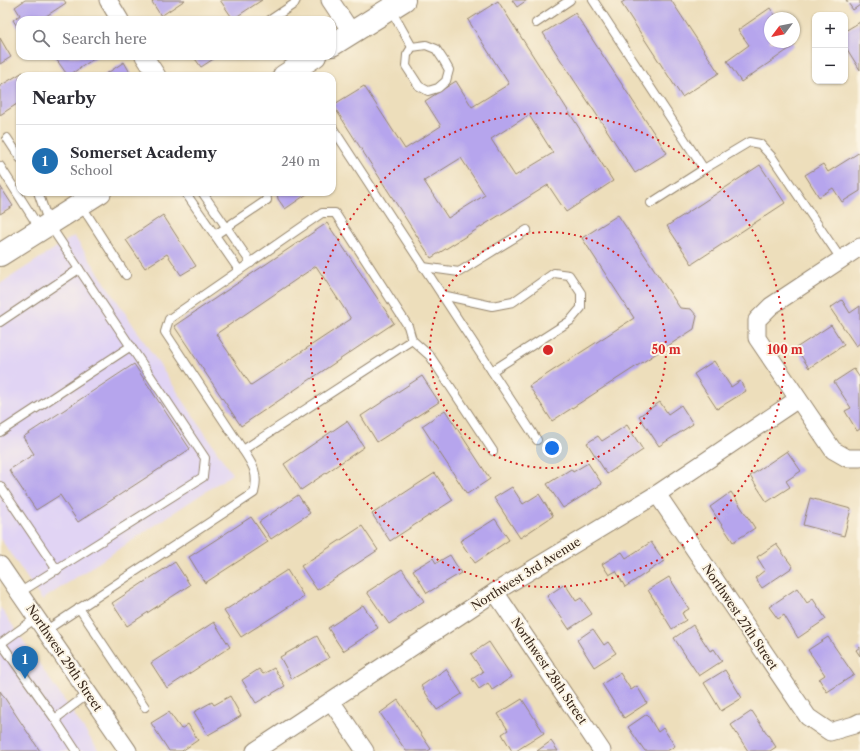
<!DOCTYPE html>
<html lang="en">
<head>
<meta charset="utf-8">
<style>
	:root { --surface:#fff; --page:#f7f7f7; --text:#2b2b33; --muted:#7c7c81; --line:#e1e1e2; --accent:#1f6fb2 }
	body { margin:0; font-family:"Libre Caslon Text",serif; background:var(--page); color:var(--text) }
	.controls { position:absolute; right:12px; top:12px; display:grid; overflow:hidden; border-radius:8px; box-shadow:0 1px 3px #0004 }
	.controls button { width:36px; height:36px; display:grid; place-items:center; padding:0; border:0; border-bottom:1px solid var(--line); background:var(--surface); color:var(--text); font:20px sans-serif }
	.compass { position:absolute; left:764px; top:12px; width:36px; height:36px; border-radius:50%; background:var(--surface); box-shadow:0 1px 3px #0004; rotate:238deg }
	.you { position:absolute; left:552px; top:448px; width:14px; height:14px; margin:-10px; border:3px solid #fff; border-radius:50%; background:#1a73e8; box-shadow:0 0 0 6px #1a73e833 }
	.badge { display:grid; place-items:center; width:26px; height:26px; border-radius:50%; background:var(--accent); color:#fff; font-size:13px; font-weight:700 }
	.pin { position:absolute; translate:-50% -33px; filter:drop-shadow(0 1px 2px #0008) }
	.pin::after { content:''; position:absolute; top:21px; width:14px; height:12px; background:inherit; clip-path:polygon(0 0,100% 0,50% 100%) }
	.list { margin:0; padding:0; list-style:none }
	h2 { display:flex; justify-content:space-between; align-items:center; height:52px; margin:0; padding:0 16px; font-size:17px }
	h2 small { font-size:13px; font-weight:400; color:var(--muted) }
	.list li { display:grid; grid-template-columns:26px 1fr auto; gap:12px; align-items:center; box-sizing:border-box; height:72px; padding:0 16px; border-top:1px solid var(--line) }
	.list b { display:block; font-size:15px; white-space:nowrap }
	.list p { margin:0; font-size:13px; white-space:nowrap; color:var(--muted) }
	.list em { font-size:13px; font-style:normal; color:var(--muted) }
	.icon { flex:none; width:22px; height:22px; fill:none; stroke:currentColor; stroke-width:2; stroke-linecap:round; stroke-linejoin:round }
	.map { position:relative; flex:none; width:860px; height:751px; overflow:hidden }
	.search { position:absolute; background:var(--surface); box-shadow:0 1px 3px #0004; left:16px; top:16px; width:320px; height:44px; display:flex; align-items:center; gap:10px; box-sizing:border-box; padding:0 14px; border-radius:12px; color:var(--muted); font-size:15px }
	.panel { position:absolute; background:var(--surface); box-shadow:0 1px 3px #0004; left:16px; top:72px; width:320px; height:124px; border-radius:12px }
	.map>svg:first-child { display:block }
	.built { fill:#e1d4f4 }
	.building { fill:#b6a5ed; fill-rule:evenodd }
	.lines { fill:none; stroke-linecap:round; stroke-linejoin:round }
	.lane-casing { stroke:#94846c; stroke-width:10 }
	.street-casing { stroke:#94846c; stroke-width:19 }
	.secondary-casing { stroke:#94846c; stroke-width:24 }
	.lane { stroke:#fff; stroke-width:8 }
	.street { stroke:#fff; stroke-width:17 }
	.secondary { stroke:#fff; stroke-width:22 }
	.ring { fill:none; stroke:#d62828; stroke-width:2; stroke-dasharray:2 4 }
	.labels { text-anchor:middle; stroke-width:4; stroke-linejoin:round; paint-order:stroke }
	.street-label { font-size:12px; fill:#3b2a1e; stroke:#fcf5e5 }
	.centre { fill:#d62828; stroke:#fcf5e5; stroke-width:2 }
	.ring-label { font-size:12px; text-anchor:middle; font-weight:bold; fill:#d62828; stroke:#fcf5e5; stroke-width:4; stroke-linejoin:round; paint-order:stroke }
</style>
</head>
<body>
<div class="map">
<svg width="860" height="751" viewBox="0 0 860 751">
	<rect width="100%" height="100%" fill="#fcf5e5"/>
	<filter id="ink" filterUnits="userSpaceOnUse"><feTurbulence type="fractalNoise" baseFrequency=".025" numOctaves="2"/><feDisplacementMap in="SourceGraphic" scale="8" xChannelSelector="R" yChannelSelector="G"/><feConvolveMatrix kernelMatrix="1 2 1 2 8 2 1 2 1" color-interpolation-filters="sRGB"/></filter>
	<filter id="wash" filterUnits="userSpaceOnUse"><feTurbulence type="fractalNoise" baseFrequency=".012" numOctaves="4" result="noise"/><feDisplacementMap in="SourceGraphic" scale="16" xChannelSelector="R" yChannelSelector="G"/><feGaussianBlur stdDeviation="0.9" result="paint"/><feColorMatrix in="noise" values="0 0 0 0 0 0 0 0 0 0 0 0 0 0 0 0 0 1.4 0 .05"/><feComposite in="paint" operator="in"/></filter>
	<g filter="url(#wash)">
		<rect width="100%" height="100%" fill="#eddebb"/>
		<g class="built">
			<path d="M74 236 232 474 42 600 0 538V284Z"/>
			<path d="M0 607 99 751H0Z"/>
		</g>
		<g id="blocks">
			<g class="building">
				<path d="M25 0H64L66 3 40 20H20V31L13 20 20 15 15 7Z"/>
				<path d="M154 0H185L161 16 152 2Z"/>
				<path d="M220 0H262L233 19Z"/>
				<path d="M512 0H527L517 7Z"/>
				<path d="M626 0H671L719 73 682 97 621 3Z"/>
				<path d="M846 0H860V5L853 10Z"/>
				<path d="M498 1 613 181 566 212 548 185 431 258 333 105 364 86 405 149 441 126 425 101 456 81 472 107 509 84 468 20ZM529 115 553 153 515 176 491 139ZM461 158 485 195 448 218 424 181Z"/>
				<path d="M770 8 777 18H770V42H793L795 45 741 82 727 61 749 45 738 30Z"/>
				<path d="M575 13 667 153 635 173 543 33Z"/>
				<path d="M860 22V70L845 46V31Z"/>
				<path d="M0 38 11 57 0 64Z"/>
				<path d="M54 56H98L68 76Z"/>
				<path d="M193 56H218L201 67Z"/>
				<path d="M124 62 132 76H103Z"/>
				<path d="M23 72 25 76H20V102L0 115V86Z"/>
				<path d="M860 152V191L842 202 833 188 819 197 805 175 823 164 828 172Z"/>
				<path d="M760 165 785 203 692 264 667 226Z"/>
				<path d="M0 186 13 206 0 214Z"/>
				<path d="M277 192H310L285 209 278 199Z"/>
				<path d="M163 215 196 266 181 275 167 254 145 268 126 240Z"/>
				<path d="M618 215 680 308 691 309 697 316 694 329 552 421 529 386 634 318 582 238Z"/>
				<path d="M327 223 394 323 241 426 174 326ZM316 266 351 319 251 385 216 334Z"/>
				<path d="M842 300 850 313 860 306V343L856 346 830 308Z"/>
				<path d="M831 325 844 345 809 368 796 348Z"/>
				<path d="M714 361 731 387 740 381 746 391 717 409 694 374Z"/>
				<path d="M134 364 190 449 78 522 60 495 36 510 9 470 34 454 23 437Z"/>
				<path d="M854 369 860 378V429L857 431 845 411 851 408 834 382Z"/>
				<path d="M422 376 439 402 377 442 361 416Z"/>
				<path d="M660 402 668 414 681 405 693 424 659 446 639 416Z"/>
				<path d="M445 410 490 479 467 494 422 426Z"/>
				<path d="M347 421 364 447 301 490 284 464Z"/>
				<path d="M627 425 643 450 607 474 587 443 598 436 602 441Z"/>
				<path d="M787 451 801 471 786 481 790 487 767 502 750 476Z"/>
				<path d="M588 463 602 484 563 508 547 484 571 469 573 472Z"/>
				<path d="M435 473 453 500 390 541 372 514Z"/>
				<path d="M512 487 523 504 539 494 553 516 520 538 494 498Z"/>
				<path d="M731 492 755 528 733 542 710 507Z"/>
				<path d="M298 495 310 513 271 539 259 522Z"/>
				<path d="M810 498 851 509 844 536 803 525Z"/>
				<path d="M251 517 268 542 205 583 189 557Z"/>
				<path d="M495 519 509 540 475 563 460 541Z"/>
				<path d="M362 526 378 550 317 590 301 566Z"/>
				<path d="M651 542 664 561 625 587 616 571 609 575 602 564 622 552 626 558Z"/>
				<path d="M776 544 793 567 762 588 755 578 765 570 757 557Z"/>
				<path d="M450 555 461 573 427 593 413 570 433 558 436 563Z"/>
				<path d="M175 562 190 585 127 626 112 603Z"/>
				<path d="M402 569 424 601 389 624 367 592Z"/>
				<path d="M287 570 304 597 241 637 224 611Z"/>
				<path d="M669 577 689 609 682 613 686 620 672 629 648 590Z"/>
				<path d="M565 584 576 601 581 598 592 614 569 629 547 596Z"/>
				<path d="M797 588 807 603 813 599 826 619 798 638 784 615 778 619 769 607Z"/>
				<path d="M363 605 378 628 343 651 328 628Z"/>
				<path d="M214 622 230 647 167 688 151 663Z"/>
				<path d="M693 625 710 651 714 649 722 661 699 676 674 638Z"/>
				<path d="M593 629 604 645 608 642 616 653 594 667 577 640Z"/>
				<path d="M317 636 329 658 292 679 280 657Z"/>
				<path d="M828 637 854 675 827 692 819 679 825 675 808 650Z"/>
				<path d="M489 642 512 677 492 690 488 683 479 689 472 679 483 672 471 654Z"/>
				<path d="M860 647V656L856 650Z"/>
				<path d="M274 668 285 686 256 703 242 680 259 669 263 674Z"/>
				<path d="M446 669 462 694 437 710 421 686Z"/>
				<path d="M725 670 742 698 721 711 704 683Z"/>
				<path d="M620 673 631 690 637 686 647 703 624 718 602 684Z"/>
				<path d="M0 691 40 751H0Z"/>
				<path d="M230 696 241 716 208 735 194 712 212 702 214 705Z"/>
				<path d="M522 699 544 733 516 751H512L502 734 508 730 498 714Z"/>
				<path d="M398 700 431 749 428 751H406L380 713Z"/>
				<path d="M752 711 776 747 770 751H748L731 725Z"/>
				<path d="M169 712 181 729 188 724 198 740 182 751H169L151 723Z"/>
				<path d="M647 714 658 732 663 728 675 746 667 751H645L628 727Z"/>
				<path d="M551 741 558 751H537Z"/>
			</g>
		</g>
	</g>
	<g filter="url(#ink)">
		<use href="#blocks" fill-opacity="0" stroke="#94846c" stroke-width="1"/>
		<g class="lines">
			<defs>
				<g id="lane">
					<path d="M593 0 704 169 651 203"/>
					<path d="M391 10 412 47"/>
					<path d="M270 20 294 4 296 0"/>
					<path d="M536 23 570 0"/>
					<path d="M426 45 436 49 444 61 449 70 446 81 438 88 428 91 419 86 406 66 407 55 412 47Z"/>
					<path d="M332 127 537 440"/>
					<path d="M7 138 20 158"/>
					<path d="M0 166 40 229"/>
					<path d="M704 169 749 142 760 144 772 157 841 259"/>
					<path d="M185 192 239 270"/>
					<path d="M202 192 251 263"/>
					<path d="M81 205 126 275"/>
					<path d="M215 235 267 200 266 192"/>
					<path d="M423 267 459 272 527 230"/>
					<path d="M442 295 492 306 513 302 554 273 569 275 581 293V308L570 321 492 371"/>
					<path d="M0 322 79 269"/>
					<path d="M0 432 131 346"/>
					<path d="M243 450 165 332 169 319 322 213H335L408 326 412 340 430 356 493 451"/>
					<path d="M0 486 57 570"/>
					<path d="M19 593 203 477 205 458 49 224 38 192"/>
					<path d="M79 608 145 707"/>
					<path d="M45 631 254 493C259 474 253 465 243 450L412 340"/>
					<path d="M1 643 55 719"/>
					<path d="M0 644 36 618"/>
					<path d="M76 751 55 719 88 694"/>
				</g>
				<g id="street">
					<path d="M108 0 120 20"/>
					<path d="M330 0 352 33"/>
					<path d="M144 56 157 76"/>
					<path d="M860 247 771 306 757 320V338L833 450 847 458H860"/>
					<path d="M657 494 808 717 830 732 854 725 860 722"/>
					<path d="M0 565 128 751"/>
					<path d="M495 592 602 751"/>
					<path d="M331 701 365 751"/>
					<path d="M255 751 495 592 657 494 798 399"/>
				</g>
				<g id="secondary">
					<path d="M332 45 404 0"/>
					<path d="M284 76 315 56"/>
					<path d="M0 255 100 192"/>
				</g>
			</defs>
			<use href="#lane" class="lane-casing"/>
			<use href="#street" class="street-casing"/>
			<use href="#secondary" class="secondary-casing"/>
			<use href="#lane" class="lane"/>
			<use href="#street" class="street"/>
			<use href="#secondary" class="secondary"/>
		</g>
	</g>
	<g class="ring">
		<circle cx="548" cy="350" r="118"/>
		<circle cx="548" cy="350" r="237"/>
	</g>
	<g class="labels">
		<g class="street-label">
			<text transform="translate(526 574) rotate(-32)" y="4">Northwest 3rd Avenue</text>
			<text transform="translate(740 617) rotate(56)" y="4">Northwest 27th Street</text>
			<text transform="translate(64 658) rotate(56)" y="4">Northwest 29th Street</text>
			<text transform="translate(549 671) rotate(56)" y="4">Northwest 28th Street</text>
		</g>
	</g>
	<circle cx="548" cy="350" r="6" class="centre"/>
	<g class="ring-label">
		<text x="666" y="354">50 m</text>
		<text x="785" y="354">100 m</text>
	</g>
</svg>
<div class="controls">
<button>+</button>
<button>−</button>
</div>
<svg class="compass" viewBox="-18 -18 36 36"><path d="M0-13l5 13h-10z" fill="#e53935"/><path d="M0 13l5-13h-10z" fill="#7c7c81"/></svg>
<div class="you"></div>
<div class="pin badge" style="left:25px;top:679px">1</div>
<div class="search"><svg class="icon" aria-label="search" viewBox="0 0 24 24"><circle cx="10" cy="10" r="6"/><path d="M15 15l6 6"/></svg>Search here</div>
<section class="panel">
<h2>Nearby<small></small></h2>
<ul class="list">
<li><span class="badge">1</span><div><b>Somerset Academy</b><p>School</p></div><em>240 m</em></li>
</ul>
</section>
</div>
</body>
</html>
